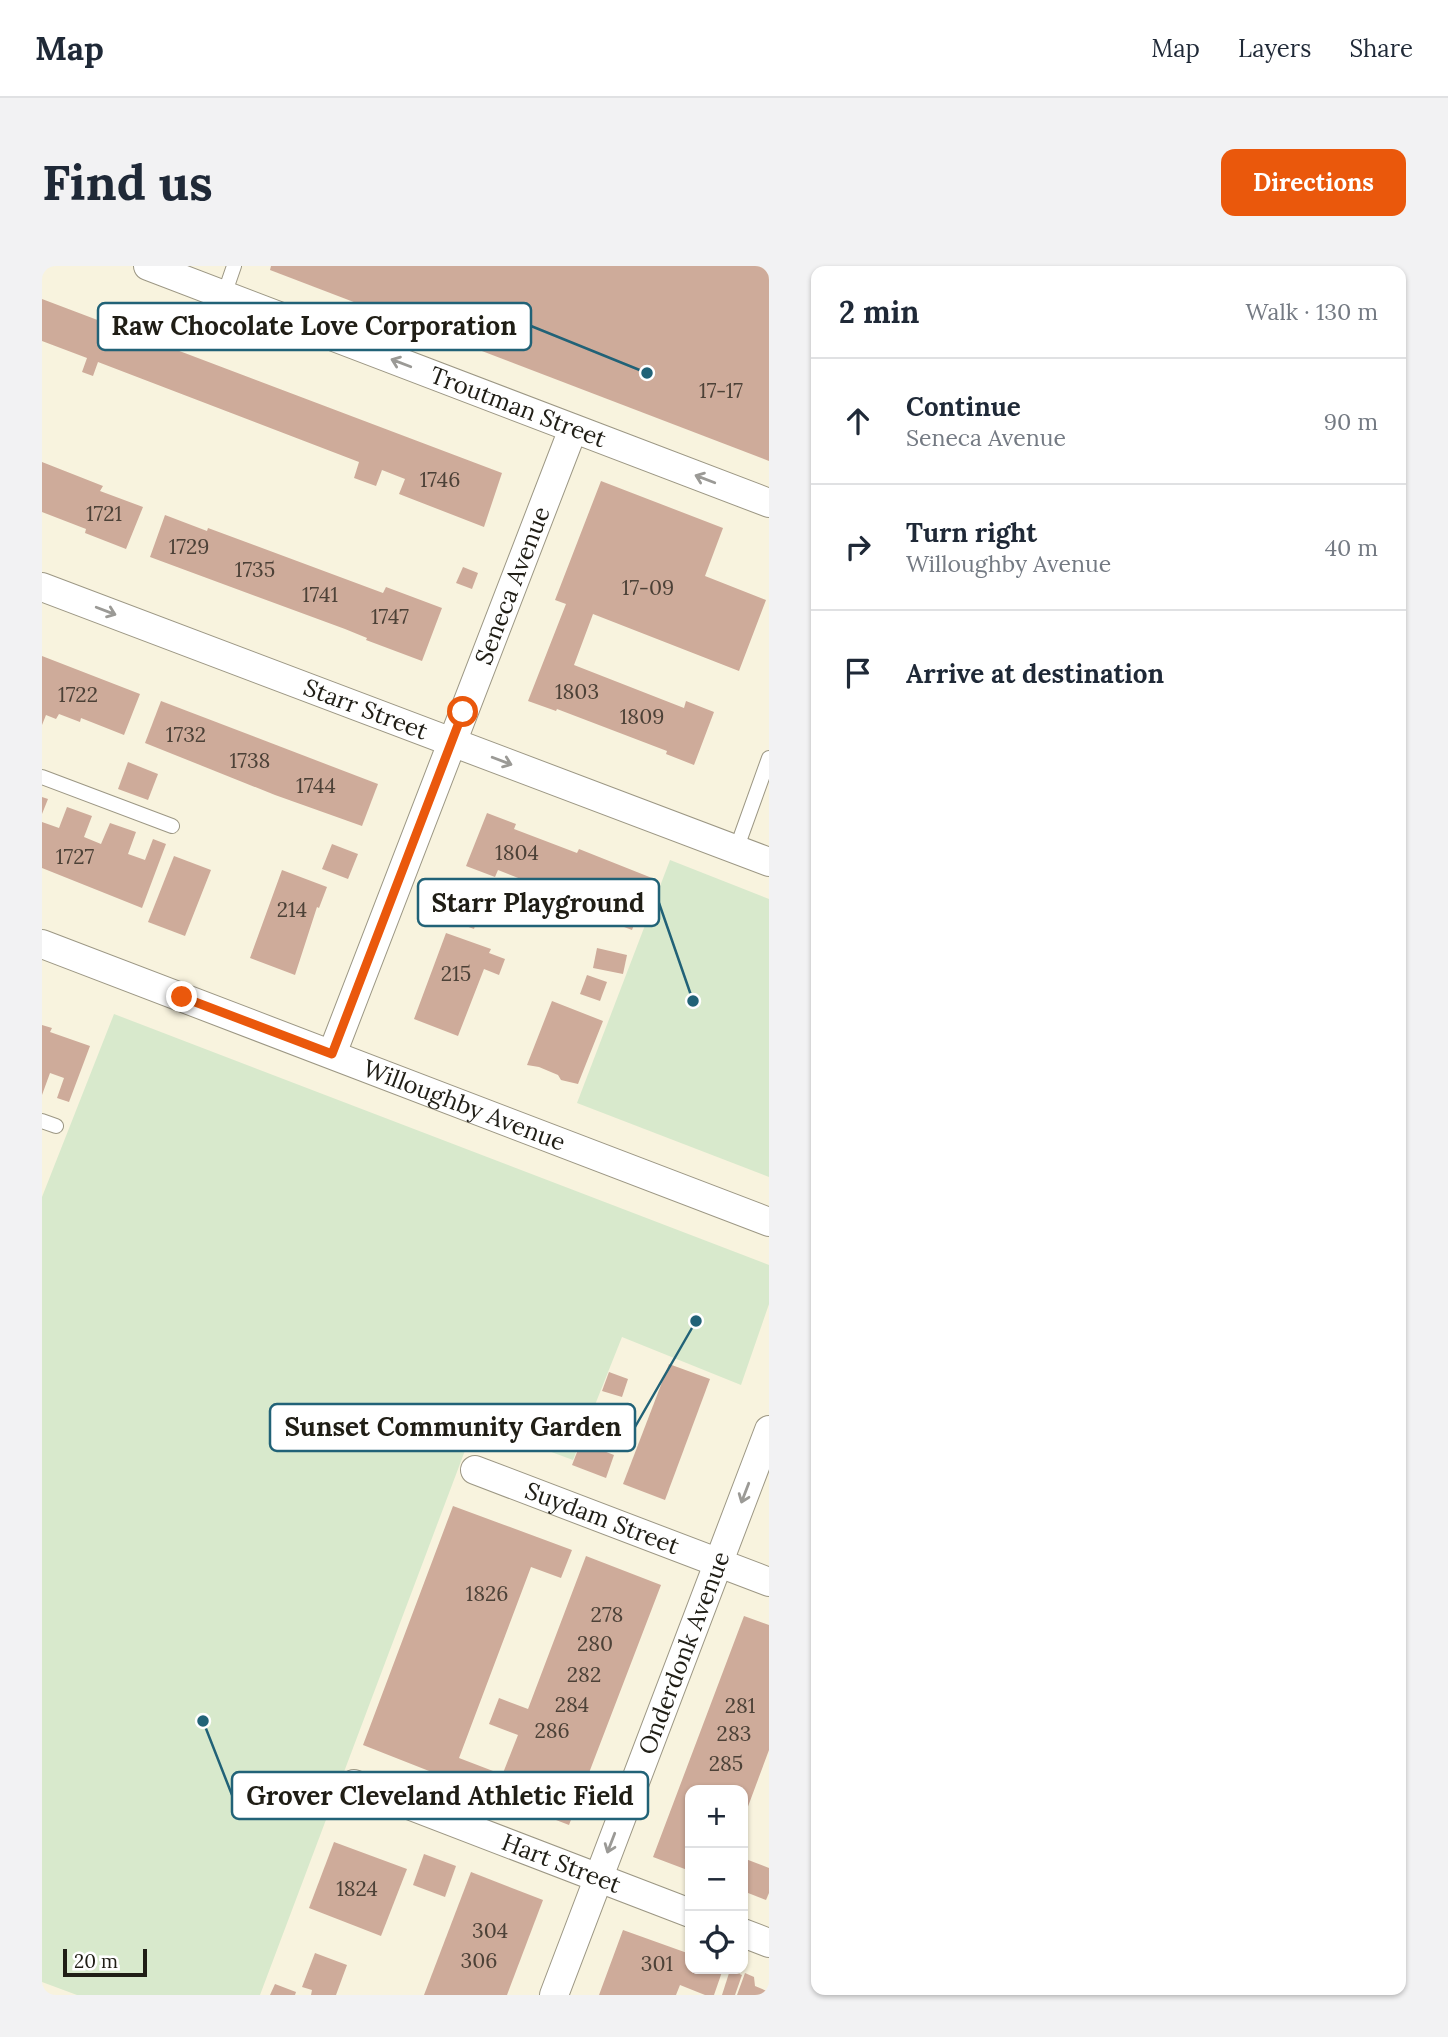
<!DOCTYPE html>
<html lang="en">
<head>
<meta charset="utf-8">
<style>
	:root { --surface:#fff; --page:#f2f2f3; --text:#1f2937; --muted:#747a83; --line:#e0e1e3; --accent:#ea580c }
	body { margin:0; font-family:Lora,serif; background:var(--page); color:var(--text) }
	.controls { position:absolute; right:21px; bottom:21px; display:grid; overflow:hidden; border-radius:14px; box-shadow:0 2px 5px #0004 }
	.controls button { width:63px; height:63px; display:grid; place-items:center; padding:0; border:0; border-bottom:2px solid var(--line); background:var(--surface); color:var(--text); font:35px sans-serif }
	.scale { position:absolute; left:21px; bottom:18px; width:84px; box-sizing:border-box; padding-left:7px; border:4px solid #201e16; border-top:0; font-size:19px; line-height:24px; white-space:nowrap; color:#201e16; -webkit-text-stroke:5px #fff; paint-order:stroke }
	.stop { position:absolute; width:21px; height:21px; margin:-16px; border:5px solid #ea580c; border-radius:50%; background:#fff }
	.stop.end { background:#ea580c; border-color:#fff; box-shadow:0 2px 7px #0008 }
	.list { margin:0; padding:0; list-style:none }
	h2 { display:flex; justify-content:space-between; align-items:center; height:91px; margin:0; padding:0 28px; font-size:30px }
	h2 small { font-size:23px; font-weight:400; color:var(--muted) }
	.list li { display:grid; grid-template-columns:46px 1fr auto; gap:21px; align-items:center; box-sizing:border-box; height:126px; padding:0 28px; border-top:2px solid var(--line) }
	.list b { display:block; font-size:26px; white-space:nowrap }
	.list p { margin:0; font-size:23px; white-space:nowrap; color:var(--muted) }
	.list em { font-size:23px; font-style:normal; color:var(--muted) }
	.icon { flex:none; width:38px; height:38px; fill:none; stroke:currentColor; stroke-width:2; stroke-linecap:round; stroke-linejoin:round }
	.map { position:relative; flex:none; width:727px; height:1729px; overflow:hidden; border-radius:14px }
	header { display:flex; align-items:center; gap:42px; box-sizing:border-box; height:98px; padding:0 35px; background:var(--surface); border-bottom:2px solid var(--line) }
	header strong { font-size:33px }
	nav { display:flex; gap:38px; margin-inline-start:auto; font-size:24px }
	.intro { display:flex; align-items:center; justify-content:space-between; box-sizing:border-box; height:168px; padding:0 42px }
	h1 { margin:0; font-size:49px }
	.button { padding:18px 32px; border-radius:14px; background:var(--accent); color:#fff; font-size:24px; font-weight:700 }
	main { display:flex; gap:42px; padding:0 42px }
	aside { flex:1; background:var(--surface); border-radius:14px; box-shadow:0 2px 5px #0004 }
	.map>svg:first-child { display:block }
	.green { fill:#d8e9cc }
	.building { fill:#ceab9a }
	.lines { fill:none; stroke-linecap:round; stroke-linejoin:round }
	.service-casing { stroke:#9c9784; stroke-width:16 }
	.minor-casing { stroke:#9c9784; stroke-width:30 }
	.service { stroke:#fff; stroke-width:14 }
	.minor { stroke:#fff; stroke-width:28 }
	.oneway { stroke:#9b9a96 }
	.route { stroke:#ea580c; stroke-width:9 }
	.labels { text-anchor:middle; stroke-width:7; stroke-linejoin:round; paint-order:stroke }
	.number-label { font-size:21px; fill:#4c4137 }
	.street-label { font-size:24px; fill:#201e16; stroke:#fff }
	.leader { fill:none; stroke:#216277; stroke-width:2.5 }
	.callout-dot { fill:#216277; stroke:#fff; stroke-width:2.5 }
	.callout { fill:#fff; stroke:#216277; stroke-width:2.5 }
	.callout-label { font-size:26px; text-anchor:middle; font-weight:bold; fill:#201e16 }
</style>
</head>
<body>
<header>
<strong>Map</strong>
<nav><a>Map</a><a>Layers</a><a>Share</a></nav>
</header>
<div class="intro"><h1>Find us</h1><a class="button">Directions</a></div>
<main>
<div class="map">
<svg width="727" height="1729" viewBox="0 0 727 1729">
	<rect width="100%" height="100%" fill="#f8f3de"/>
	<g class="green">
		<path d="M628 594 727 633V911L535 837Z"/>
		<path d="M72 748 727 999V1038L699 1119 580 1071 531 1194 433 1158 218 1729H35L0 1716V931Z"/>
	</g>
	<g class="building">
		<path d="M229 0H727V195L228 4Z"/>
		<path d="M0 33 460 207 442 261 357 228 363 213 340 204 334 220 312 212 317 196 56 96 51 110 40 106 45 92 0 75Z"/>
		<path d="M0 196 61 220 58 225 101 241 84 283 43 267 44 263 0 246Z"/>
		<path d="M559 215 681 262 663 310 724 334 697 405 551 348 532 399 642 442 644 435 672 446 652 499 624 488 625 485 515 443 514 445 486 435 524 338 513 334Z"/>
		<path d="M123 249 165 265 166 262 341 327 344 321 400 342 380 395 324 374 325 372 303 363 108 291Z"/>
		<path d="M421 301 436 307 430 323 414 317Z"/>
		<path d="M0 390 98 428 82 469 39 452 38 456 17 448 14 453 4 449 0 459Z"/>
		<path d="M119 435 336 518 320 560 233 529 103 477Z"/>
		<path d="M86 496 116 508 106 534 76 523Z"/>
		<path d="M0 531 6 533 0 548Z"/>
		<path d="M25 541 50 550 42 571 59 578 68 557 94 566 86 588 103 594 111 573 124 578 100 642 0 602V556L17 562Z"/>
		<path d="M445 547 474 558 472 563 535 587 537 583 610 612 590 664 561 653 564 646 456 604 453 611 424 600Z"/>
		<path d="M290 578 316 588 306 613 280 603Z"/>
		<path d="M132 590 169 604 143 670 106 656Z"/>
		<path d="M240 604 285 621 277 642 275 641 253 709 208 692Z"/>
		<path d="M416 615 445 625 432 663 402 652Z"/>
		<path d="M404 667 449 683 447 687 463 693 457 709 442 703 416 770 372 753Z"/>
		<path d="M555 682 585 689 581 708 551 702Z"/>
		<path d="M545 709 565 716 558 735 538 728Z"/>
		<path d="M510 735 561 755 536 818 519 814 516 809 497 801 485 799Z"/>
		<path d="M0 759 10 762 8 766 48 780 27 836 15 832 22 812 8 807 0 829Z"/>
		<path d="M627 1098 668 1113 623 1234 581 1218Z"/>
		<path d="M567 1106 586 1113 580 1131 560 1125Z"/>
		<path d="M539 1176 572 1189 564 1212 530 1199Z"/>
		<path d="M411 1240 530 1284 519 1312 489 1301 417 1492 451 1505 443 1527 321 1479Z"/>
		<path d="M544 1290 619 1319 527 1559 452 1530 476 1469 447 1458 457 1432 486 1443Z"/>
		<path d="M702 1350 727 1359V1484L701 1554V1524H648V1605L611 1591Z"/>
		<path d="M292 1576 365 1603 339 1670 267 1642Z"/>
		<path d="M382 1588 414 1600 403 1631 371 1619Z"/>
		<path d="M701 1592 727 1602V1627L724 1634 701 1625Z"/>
		<path d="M429 1606 501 1634 465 1729H382Z"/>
		<path d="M581 1664 648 1688V1703H681L672 1729H663L638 1719 634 1729H557Z"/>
		<path d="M273 1687 305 1699 294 1729H269L270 1724 260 1721Z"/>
		<path d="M688 1704 700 1709 693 1729H680Z"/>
		<path d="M703 1707 712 1711 713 1720 727 1726V1729H695Z"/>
		<path d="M233 1718 254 1726 253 1729H228Z"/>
	</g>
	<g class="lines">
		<defs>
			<g id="service">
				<path d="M182 29 192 0"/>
				<path d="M0 511 130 560"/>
				<path d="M694 584 727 492"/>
				<path d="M0 855 14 860"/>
			</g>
			<g id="minor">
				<path id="s1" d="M106 0 727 237"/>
				<path id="s2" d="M0 321 727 596"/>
				<path id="s3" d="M0 678 727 956"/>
				<path id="s4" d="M290 788 531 163"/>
				<path id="s5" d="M433 1204 727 1316"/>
				<path id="s6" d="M312 1518 648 1647"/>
				<path d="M701 1667 727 1677"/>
				<path id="s7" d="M512 1729 727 1164"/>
			</g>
		</defs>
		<use href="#service" class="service-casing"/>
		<use href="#minor" class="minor-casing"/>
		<use href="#service" class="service"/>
		<use href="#minor" class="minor"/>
	</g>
	<defs><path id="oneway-shaft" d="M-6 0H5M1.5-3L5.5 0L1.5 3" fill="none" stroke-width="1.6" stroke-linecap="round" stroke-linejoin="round" transform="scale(1.75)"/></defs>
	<g class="oneway">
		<use href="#oneway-shaft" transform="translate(359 97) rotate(-159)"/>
		<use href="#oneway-shaft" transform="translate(663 213) rotate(-159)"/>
		<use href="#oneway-shaft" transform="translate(64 345) rotate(21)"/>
		<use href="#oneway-shaft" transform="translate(460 495) rotate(21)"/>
		<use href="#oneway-shaft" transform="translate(703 1227) rotate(111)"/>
		<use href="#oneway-shaft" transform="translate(569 1577) rotate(111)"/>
	</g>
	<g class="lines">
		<path class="route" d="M140 731 290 788 421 446"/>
	</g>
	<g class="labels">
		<g class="number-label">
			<text x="679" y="132">17-17</text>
			<text x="398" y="221">1746</text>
			<text x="62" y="255">1721</text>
			<text x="147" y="288">1729</text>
			<text x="213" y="311">1735</text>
			<text x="606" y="329">17-09</text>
			<text x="278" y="336">1741</text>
			<text x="348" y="358">1747</text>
			<text x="535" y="433">1803</text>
			<text x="36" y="436">1722</text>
			<text x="600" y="458">1809</text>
			<text x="144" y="476">1732</text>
			<text x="208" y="502">1738</text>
			<text x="274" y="527">1744</text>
			<text x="475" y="594">1804</text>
			<text x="33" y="598">1727</text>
			<text x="250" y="651">214</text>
			<text x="414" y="715">215</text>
			<text x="445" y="1335">1826</text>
			<text x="565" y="1356">278</text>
			<text x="553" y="1385">280</text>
			<text x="542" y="1416">282</text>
			<text x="530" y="1446">284</text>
			<text x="698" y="1447">281</text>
			<text x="510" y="1472">286</text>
			<text x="692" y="1475">283</text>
			<text x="684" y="1505">285</text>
			<text x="315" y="1630">1824</text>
			<text x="448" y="1672">304</text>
			<text x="437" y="1702">306</text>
			<text x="615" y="1705">301</text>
		</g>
		<g class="street-label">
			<text dy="8" stroke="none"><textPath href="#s1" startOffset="396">Troutman Street</textPath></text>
			<text dy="8" stroke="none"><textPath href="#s4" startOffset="502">Seneca Avenue</textPath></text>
			<text dy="8" stroke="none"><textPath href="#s2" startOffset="346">Starr Street</textPath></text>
			<text dy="8" stroke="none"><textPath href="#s3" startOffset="452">Willoughby Avenue</textPath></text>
			<text dy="8" stroke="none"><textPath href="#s5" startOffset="136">Suydam Street</textPath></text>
			<text dy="8" stroke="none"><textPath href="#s7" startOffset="366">Onderdonk Avenue</textPath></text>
			<text dy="8" stroke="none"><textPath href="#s6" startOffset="222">Hart Street</textPath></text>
		</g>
	</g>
	<path class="leader" d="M605 107L489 60M651 735L617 637M654 1055L593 1161M161 1455L190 1529"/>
	<g class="callout-dot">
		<circle cx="605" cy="107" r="7"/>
		<circle cx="651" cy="735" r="7"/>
		<circle cx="654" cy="1055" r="7"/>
		<circle cx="161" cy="1455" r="7"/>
	</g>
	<g class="callout">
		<rect x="56" y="37" width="433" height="47" rx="7"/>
		<rect x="376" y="613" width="241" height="47" rx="7"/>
		<rect x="228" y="1138" width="365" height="47" rx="7"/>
		<rect x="190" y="1506" width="416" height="47" rx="7"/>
	</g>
	<g class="callout-label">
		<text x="272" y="69">Raw Chocolate Love Corporation</text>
		<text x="496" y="646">Starr Playground</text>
		<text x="411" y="1170">Sunset Community Garden</text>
		<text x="398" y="1539">Grover Cleveland Athletic Field</text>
	</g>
</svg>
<div class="controls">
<button>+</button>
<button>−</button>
<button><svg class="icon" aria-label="locate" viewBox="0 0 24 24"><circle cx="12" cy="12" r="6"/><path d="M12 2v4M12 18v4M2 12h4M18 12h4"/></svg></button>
</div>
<div class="scale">20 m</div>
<div class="stop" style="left:421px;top:446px"></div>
<div class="stop end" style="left:140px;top:731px"></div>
</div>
<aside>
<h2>2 min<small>Walk · 130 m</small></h2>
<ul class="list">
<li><svg class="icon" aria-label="ahead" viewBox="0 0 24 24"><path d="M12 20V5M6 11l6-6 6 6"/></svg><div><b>Continue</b><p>Seneca Avenue</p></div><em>90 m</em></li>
<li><svg class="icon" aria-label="right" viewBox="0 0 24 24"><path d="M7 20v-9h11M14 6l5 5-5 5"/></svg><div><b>Turn right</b><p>Willoughby Avenue</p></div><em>40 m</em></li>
<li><svg class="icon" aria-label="arrive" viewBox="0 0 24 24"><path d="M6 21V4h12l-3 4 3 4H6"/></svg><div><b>Arrive at destination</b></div></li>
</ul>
</aside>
</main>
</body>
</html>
